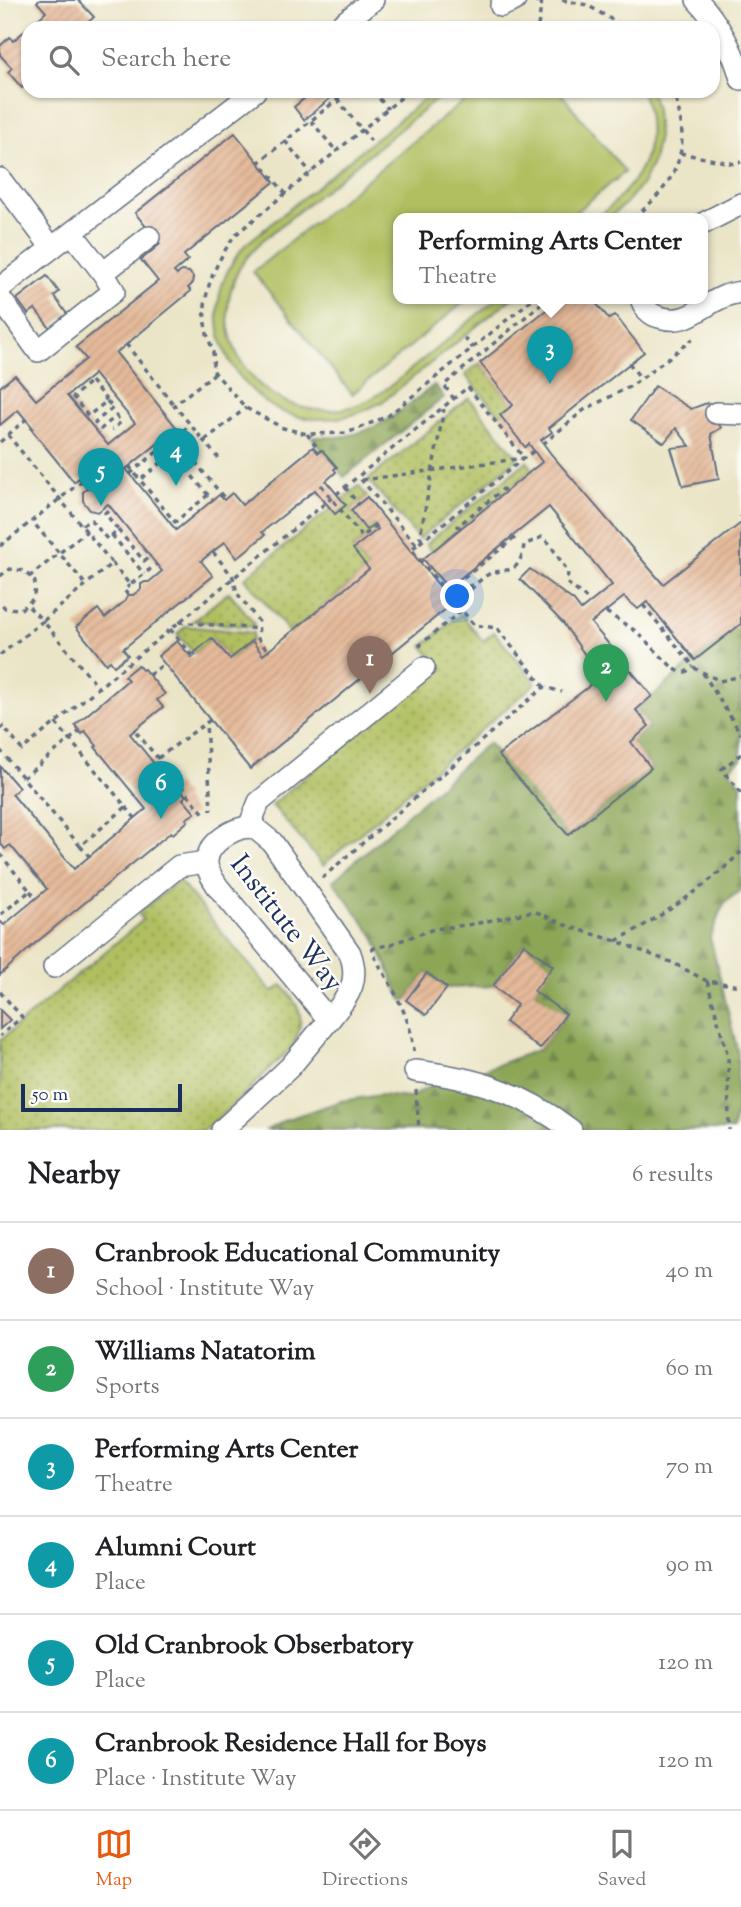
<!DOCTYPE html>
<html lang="en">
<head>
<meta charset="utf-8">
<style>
	:root { --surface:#fff; --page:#f2f2f2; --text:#202124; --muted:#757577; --line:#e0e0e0; --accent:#ea580c }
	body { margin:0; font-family:"Sorts Mill Goudy",serif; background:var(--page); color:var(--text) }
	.scale { position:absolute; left:21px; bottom:18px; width:161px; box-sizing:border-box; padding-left:7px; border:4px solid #1b2f5e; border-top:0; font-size:19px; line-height:24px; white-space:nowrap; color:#1b2f5e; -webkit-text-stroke:5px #fdfcf7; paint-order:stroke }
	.you { position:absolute; left:458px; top:597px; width:24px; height:24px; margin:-18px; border:5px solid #fff; border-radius:50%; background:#1a73e8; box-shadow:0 0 0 10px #1a73e833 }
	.badge { display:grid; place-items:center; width:46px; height:46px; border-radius:50%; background:var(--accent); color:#fff; font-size:23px; font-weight:700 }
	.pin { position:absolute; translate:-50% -58px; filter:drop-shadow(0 2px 4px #0008) }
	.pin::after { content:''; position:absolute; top:37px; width:24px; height:21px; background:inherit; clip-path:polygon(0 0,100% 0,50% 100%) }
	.popup { position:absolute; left:393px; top:213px; width:315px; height:91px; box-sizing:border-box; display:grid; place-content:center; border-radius:14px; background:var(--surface); filter:drop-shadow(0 2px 5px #0005); font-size:23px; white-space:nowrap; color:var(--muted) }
	.popup b { font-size:26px; color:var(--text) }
	.popup::after { content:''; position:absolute; left:50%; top:100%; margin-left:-14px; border:14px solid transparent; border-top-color:var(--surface) }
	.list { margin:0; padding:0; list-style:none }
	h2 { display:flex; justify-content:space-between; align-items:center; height:91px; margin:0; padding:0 28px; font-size:30px }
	h2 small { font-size:23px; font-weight:400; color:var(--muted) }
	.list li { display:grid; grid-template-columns:46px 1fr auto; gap:21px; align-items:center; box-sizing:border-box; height:98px; padding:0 28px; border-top:2px solid var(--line) }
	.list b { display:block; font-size:26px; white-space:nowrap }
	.list p { margin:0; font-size:23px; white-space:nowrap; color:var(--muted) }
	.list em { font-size:23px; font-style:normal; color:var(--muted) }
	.icon { flex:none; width:38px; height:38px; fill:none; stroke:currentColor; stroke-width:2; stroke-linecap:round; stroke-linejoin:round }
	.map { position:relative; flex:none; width:741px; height:1130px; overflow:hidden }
	.search { position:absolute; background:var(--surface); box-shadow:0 2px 5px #0004; left:21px; right:21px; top:21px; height:77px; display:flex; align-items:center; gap:18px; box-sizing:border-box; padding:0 24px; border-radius:21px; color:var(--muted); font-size:26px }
	.sheet { height:679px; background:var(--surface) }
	nav { display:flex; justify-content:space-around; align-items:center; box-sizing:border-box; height:98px; border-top:2px solid var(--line); background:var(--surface); font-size:19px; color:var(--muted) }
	nav a { display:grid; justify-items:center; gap:4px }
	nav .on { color:var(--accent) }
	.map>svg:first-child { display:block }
	.grass { fill:url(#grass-dots); stroke:#667760; stroke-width:2 }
	.forest { fill:url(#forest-firs); stroke:#546a5a; stroke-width:2 }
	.pitch { fill:#b1bf61; stroke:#667760; stroke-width:2 }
	.building { fill:url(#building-hatch); fill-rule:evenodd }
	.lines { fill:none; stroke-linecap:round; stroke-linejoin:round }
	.minor-casing { stroke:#646f83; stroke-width:24 }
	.path { stroke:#646f83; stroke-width:3.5; stroke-dasharray:5 5; stroke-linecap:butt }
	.minor { stroke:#fff; stroke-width:21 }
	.path-bridge { stroke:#646f83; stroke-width:3.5; stroke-dasharray:5 5; stroke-linecap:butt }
	.labels { text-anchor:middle; stroke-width:5; stroke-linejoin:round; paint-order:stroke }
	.street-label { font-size:28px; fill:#1b2f5e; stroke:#fdfcf7 }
</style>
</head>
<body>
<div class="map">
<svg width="741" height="1130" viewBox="0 0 741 1130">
	<defs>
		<pattern id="grass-dots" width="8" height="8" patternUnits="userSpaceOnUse" patternTransform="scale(1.75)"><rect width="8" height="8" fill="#b1bf61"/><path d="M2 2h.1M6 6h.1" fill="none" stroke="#8f9c53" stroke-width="1.8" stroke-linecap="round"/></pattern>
		<pattern id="forest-firs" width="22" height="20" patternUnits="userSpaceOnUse" patternTransform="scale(1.75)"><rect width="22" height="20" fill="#8ca657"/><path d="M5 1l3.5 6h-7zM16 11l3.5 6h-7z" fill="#72884b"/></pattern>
		<pattern id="building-hatch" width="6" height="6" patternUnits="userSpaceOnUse" patternTransform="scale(1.75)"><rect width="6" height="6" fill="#e5ba9a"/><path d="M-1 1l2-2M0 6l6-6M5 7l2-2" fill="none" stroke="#c4a087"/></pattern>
	</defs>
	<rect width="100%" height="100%" fill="#fdfcf7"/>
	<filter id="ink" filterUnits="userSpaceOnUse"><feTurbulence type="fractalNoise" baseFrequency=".0143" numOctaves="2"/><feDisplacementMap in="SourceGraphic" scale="14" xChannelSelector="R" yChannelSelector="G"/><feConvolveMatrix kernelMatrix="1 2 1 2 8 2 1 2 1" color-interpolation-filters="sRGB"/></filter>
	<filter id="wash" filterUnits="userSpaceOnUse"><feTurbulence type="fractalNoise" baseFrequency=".00686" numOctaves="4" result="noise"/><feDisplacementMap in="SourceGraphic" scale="28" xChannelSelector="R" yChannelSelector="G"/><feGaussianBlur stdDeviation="1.57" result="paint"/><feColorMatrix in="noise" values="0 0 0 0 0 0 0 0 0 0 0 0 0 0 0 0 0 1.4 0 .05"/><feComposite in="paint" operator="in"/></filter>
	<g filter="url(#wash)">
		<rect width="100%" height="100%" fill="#ebe5c7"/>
		<g class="grass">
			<path d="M480 363 513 405 500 415 465 375Z"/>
			<path d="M469 398 518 458 419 539 368 480Z"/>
			<path d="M527 461 533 469 432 552 426 544Z"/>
			<path d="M359 486 367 497 351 510 366 529 374 524 378 529 353 549 369 569 290 633 245 578Z"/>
			<path d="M229 592 254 623 253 627 193 621Z"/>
			<path d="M461 614 483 641 494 632 536 683 323 865 272 805 329 756 440 670 423 646Z"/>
			<path d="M186 626 253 633 252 641 230 659 213 638 194 653 177 634Z"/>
			<path d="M179 881 272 992 282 985C301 1007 307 1020 292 1047L231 1107 204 1130H0V1040L143 920 138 913Z"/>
		</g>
		<g class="forest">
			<path d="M434 385 444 397 344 477 312 437C323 437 335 438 345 436 380 431 408 406 434 385Z"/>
			<path d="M741 624V759L729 769 741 784V890L725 902 710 937 738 1053 736 1113 733 1130H267L285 1120 341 1101 380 1095 409 1098 432 1085 448 1083 540 1049 566 1015 534 991 552 966 524 944 493 986 447 988 427 973 406 1000H402L373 935 333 881 488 743 569 835 651 768 631 742 649 726 636 710 695 660Z"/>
		</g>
		<g class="pitch">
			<path d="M434 91H447L263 240C254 249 245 258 239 269 201 343 267 425 347 408 378 401 403 375 427 356 451 337 474 317 498 298H512L382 402C368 409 352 417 336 418 320 420 298 419 283 412 272 408 261 399 252 390 222 361 210 323 223 282 228 268 236 256 245 245Z"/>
			<path d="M476 91H559L625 172 568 218H398V298H469L352 394 253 272Z"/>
			<path d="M642 91H651L656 110 658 136 653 161 643 183 626 203 609 218H597C641 182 662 148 642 91Z"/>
		</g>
		<g id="blocks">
			<g class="building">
				<path d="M40 0H78L94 17 82 28H36L38 26 35 22 46 12 37 2Z"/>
				<path d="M28 28V86L26 84 22 88 8 72 12 68 0 55V46L10 37 13 41Z"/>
				<path d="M313 91H339L304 120 294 107Z"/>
				<path d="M235 133 274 182 184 255 188 260 174 272 177 275 181 271 189 272 193 277 192 284 188 288 191 291 116 353 177 428 126 469 176 530 219 495 224 500 232 493 242 505 313 447 318 453 322 450 337 467 334 469 336 472 326 481 346 505 335 514 315 490 262 532 265 535 237 558 225 542 201 561 213 576 123 649 128 655 114 666 110 661 106 664 76 627 98 609 105 618 125 601 128 595H133L141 589V584L145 582H149L162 571 108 504 98 512 90 510 83 501V492L88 488 79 478 74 482 31 429 33 428 18 410 0 425V387L15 375 36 400 86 359 76 347 158 281 141 260 160 244 135 213ZM94 374 135 423 108 445 67 396Z"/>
				<path d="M47 276 59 292 54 296 67 314 50 328 35 309 28 314 17 299Z"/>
				<path d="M561 298H592L609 319 615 315 644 352 549 428 552 432 541 440 551 454 663 584 741 523V624L695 660 647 602 638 609 624 597 591 623 652 696 636 710 649 726 631 742 651 768 568 835 498 755 587 688 598 674 563 623 520 579 530 569 574 601 581 610 612 585 549 507 448 588 423 559 542 462 529 444 525 447 500 415 513 405 480 363Z"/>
				<path d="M655 386 691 409 707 403 721 428 711 434 719 479 683 486 671 448 690 446 676 428 664 443 631 420Z"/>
				<path d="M367 497 453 603 250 769 158 656 177 641 192 658 196 655 194 653 212 638 230 659 252 641 263 655 268 651 369 569 353 549 378 529 374 524 366 530 351 510Z"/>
				<path d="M138 665 142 670 144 669 165 694 157 700 163 707 130 734 173 787 176 784 186 796 183 799 195 813 186 819 188 821 173 834 171 832 32 946 0 975V921L4 925 47 889 10 845 5 849 0 843V766L19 788 12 794 74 869 146 809 95 747 97 746 85 731 82 734 75 725 128 680 124 676Z"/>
				<path d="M524 944 553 966 534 991 566 1014 540 1049 505 1022 517 1005 493 986Z"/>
				<path d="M427 973 447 988 426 1015 406 1000Z"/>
				<path d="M0 1010 10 1020 0 1029Z"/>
			</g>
		</g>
	</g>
	<g filter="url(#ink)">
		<use href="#blocks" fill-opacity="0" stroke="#646f83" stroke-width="2"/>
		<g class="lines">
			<defs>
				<g id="minor">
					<path d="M697 0C717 21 734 51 741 79"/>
					<path d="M501 6 515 0"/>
					<path d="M337 28 373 0"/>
					<path d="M0 179 52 248"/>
					<path d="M702 224 741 204"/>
					<path d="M103 273 149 237"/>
					<path d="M0 288 255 91"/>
					<path d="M0 298 38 351 114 291 103 273 72 233"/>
					<path d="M641 298C643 307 650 315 659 317 688 326 700 306 725 296 730 294 736 293 741 292"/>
					<path d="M716 413 741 414"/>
					<path d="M249 827 256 829 272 842 350 953C361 984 347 997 329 1020L218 887C213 879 206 870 207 861 208 843 233 828 249 827Z"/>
					<path d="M249 827 259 802 424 668"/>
					<path d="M54 967 179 866 206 862"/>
					<path d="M415 1071C477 1078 521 1092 571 1130"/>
					<path d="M222 1130 290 1067 329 1020"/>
				</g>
			</defs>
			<use href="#minor" class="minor-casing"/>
			<g class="path">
				<path d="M562 0 587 5 626 28"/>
				<path d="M535 2 544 0"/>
				<path d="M538 26 542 0"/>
				<path d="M373 91 388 109"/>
				<path d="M409 91 234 236C215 265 200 294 206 330 209 343 217 355 212 367L215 373 246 408 283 428 307 434 347 433 388 416 534 298"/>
				<path d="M337 99 371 141"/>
				<path d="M311 121 337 152"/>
				<path d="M285 141 311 173"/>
				<path d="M680 153 735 164 741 162"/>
				<path d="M286 194 259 162 348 91"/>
				<path d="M634 218C679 180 693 149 673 91"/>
				<path d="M613 298 616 301"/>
				<path d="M464 338 473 348"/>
				<path d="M126 344 174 405"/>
				<path d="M629 363 641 379"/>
				<path d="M215 373 174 405 204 441 246 408"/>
				<path d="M91 381 107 401 88 416 73 397Z"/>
				<path d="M454 399 444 385 548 298"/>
				<path d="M107 401 113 408 95 422 101 429 116 416 121 422 112 430"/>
				<path d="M307 434 320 451"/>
				<path d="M8 435 26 419"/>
				<path d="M175 437 190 425"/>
				<path d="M0 442 8 435 112 563 43 621 98 687"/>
				<path d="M543 444 584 410 633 385 693 339"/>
				<path d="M180 462 204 441 217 457 222 453"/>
				<path d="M129 466 140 480"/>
				<path d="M362 480 524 458 534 451"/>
				<path d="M82 481 32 521 86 585"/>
				<path d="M321 485 362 537 376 526"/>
				<path d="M345 487 358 504"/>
				<path d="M208 495 175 522 140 480 173 453 213 501"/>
				<path d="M741 516V517"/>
				<path d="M82 525 91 520 107 539 118 530 105 513 111 507"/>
				<path d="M461 529 458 526 503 489 505 492"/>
				<path d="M118 530 144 561 150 556"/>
				<path d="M112 535 144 574"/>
				<path d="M422 540 420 536 444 409"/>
				<path d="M417 545 411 549 474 625 497 628 544 687"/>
				<path d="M0 546 32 521"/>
				<path d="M213 552 233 577 237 593 259 622 258 639 268 651"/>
				<path d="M112 563 130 585 157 564"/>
				<path d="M0 576 10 569 24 571 35 582 34 598 21 609 5 608 0 602"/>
				<path d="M29 577 87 531"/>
				<path d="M473 585 463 587 457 592 452 587 516 537"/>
				<path d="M128 595 124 590 130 585"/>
				<path d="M456 603C469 594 476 581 489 574 498 570 509 572 516 566 521 561 523 552 524 545L542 537 549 543 568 572 567 583 591 602"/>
				<path d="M643 605 696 669 720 681 741 676"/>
				<path d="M606 612 637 632 673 668 680 672H686L693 666"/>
				<path d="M179 622 259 629"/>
				<path d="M170 629 194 657"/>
				<path d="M421 647 420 645 462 610"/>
				<path d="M0 655 43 621 27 605"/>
				<path d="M703 673 741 734"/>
				<path d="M149 675 164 664"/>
				<path d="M210 720 206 723 211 810"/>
				<path d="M0 729 3 726 22 750 468 387 524 458 417 545 358 476"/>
				<path d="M136 732 205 815"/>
				<path d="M0 750 80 846 126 807 55 722"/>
				<path d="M741 754 722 769 741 793"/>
				<path d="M158 758 206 723"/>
				<path d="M23 778 80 731"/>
				<path d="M126 807 135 818"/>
				<path d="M80 846 89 856"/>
				<path d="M0 854 30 891 0 915"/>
				<path d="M322 878 544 687 562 692"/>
				<path d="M30 891 36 898"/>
				<path d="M616 941C662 916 703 890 741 852"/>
				<path d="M371 949 391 944 434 929 474 924 534 911 570 927 616 941 673 963 707 981 741 986"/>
				<path d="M374 956C391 985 411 1017 414 1051"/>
				<path d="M707 981 728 1056 729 1130"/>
				<path d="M0 992 22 1017 0 1036"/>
				<path d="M416 1090 419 1130"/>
			</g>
			<use href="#minor" class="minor"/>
			<path class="path-bridge" d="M130 474 175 437 225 499"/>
		</g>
	</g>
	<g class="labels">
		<g class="street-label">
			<text transform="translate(288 922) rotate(52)" y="10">Institute Way</text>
		</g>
	</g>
</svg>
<div class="scale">50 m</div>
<div class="you"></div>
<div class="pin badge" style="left:370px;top:694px;background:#8d6e63">1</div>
<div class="pin badge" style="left:606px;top:702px;background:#2e9e5b">2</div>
<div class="pin badge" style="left:550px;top:384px;background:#0f9aa8">3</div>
<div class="popup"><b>Performing Arts Center</b>Theatre</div>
<div class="pin badge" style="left:176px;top:486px;background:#0f9aa8">4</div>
<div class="pin badge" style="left:101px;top:506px;background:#0f9aa8">5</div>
<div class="pin badge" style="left:161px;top:819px;background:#0f9aa8">6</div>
<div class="search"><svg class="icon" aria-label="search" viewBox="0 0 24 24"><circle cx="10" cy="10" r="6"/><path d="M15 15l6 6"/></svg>Search here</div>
</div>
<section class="sheet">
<h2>Nearby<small>6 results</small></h2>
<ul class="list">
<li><span class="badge" style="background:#8d6e63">1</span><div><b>Cranbrook Educational Community</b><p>School · Institute Way</p></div><em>40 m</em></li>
<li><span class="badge" style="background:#2e9e5b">2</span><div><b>Williams Natatorim</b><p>Sports</p></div><em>60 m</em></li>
<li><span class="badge" style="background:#0f9aa8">3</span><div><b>Performing Arts Center</b><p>Theatre</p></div><em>70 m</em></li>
<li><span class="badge" style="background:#0f9aa8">4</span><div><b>Alumni Court</b><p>Place</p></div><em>90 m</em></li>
<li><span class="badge" style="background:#0f9aa8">5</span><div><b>Old Cranbrook Obserbatory</b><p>Place</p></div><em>120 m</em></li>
<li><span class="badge" style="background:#0f9aa8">6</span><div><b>Cranbrook Residence Hall for Boys</b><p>Place · Institute Way</p></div><em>120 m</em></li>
</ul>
</section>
<nav>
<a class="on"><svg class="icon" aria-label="map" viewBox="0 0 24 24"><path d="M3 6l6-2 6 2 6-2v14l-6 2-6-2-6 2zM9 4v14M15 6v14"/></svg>Map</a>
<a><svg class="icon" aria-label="directions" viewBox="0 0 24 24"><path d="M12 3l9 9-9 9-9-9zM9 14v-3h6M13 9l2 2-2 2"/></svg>Directions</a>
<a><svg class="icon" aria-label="saved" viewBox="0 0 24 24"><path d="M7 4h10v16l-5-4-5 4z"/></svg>Saved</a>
</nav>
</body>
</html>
